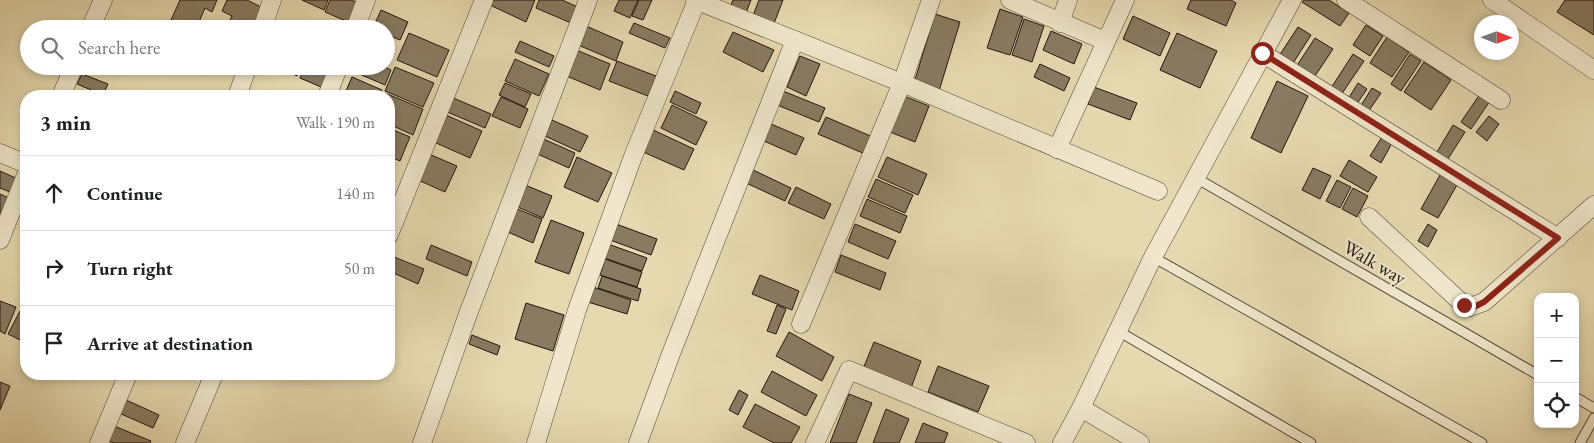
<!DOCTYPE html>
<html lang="en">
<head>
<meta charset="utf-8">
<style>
	:root { --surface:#fff; --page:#f6f6f6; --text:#202124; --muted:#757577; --line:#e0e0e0 }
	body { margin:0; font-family:"EB Garamond",serif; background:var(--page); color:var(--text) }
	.controls { position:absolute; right:15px; bottom:15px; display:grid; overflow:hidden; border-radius:10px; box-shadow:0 2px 8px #0003 }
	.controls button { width:45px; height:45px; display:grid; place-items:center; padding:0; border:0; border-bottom:1px solid var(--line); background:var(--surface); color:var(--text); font:25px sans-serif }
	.compass { position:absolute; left:1474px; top:15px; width:45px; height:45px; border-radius:50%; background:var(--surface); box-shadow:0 2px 8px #0003; rotate:91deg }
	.stop { position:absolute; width:15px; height:15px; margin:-11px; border:4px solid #8f2418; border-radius:50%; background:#fff }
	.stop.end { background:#8f2418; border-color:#fff; box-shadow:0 1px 5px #0008 }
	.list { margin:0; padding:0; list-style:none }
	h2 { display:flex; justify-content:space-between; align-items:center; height:65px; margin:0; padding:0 20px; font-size:21px }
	h2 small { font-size:16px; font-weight:400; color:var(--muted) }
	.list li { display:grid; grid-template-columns:32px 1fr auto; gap:15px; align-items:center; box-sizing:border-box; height:75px; padding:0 20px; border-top:1px solid var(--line) }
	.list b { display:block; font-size:19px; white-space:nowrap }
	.list em { font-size:16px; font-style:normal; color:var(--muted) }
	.icon { flex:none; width:28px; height:28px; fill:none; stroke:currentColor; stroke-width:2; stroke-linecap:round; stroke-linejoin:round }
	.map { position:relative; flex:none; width:1594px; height:443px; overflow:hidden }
	.search { position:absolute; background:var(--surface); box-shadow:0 2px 8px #0003; left:20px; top:20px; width:375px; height:55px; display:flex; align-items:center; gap:12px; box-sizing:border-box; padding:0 18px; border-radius:28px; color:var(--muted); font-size:19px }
	.panel { position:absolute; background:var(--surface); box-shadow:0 2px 8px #0003; left:20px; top:90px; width:375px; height:290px; border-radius:20px }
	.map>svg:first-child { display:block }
	.building { fill:#887b62; stroke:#23150e }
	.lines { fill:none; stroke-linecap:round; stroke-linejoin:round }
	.service-casing { stroke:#544636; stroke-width:11 }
	.minor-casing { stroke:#544636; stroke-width:19 }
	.service { stroke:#efe6cb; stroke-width:9 }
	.minor { stroke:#efe6cb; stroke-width:18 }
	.route { stroke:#8f2418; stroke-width:6 }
	.labels { text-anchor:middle; stroke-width:4; stroke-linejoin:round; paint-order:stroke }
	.street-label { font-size:19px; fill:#23150e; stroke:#efe6cb }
</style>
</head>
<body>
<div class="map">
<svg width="1594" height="443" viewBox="0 0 1594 443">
	<rect width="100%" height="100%" fill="#e6d9af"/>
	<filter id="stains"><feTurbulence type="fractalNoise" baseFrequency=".004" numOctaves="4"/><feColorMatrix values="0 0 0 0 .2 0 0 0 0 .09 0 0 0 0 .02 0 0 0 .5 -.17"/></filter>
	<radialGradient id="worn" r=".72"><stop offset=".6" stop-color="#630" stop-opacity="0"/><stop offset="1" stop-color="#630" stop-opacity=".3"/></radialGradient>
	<g class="building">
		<path d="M180 0H217L212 12 205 8 196 29 171 20Z"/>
		<path d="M227 0H247L265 9 256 27 247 23 245 29H226L232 16 222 11Z"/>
		<path d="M302 0H328L324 10Z"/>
		<path d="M330 0H351L364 5 355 25 325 12Z"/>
		<path d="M492 0H535L526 22 490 5Z"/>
		<path d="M539 0H562L578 7 571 23 536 8Z"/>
		<path d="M619 0H638L630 18 614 11Z"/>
		<path d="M639 0H652L643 20 632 16Z"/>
		<path d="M733 0H751L746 13 730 7Z"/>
		<path d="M759 0H783L773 26 752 18Z"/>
		<path d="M1191 0H1231L1236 3 1226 26 1187 9Z"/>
		<path d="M1304 0H1329L1349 13 1340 26 1302 2Z"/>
		<path d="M1565 0H1594V35L1557 12Z"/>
		<path d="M1000 9 1023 17 1010 55 987 48Z"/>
		<path d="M381 10 408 22 400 40 386 34V29L373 28Z"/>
		<path d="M935 14 960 22 939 91 914 83Z"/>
		<path d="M1133 16 1170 33 1160 56 1123 39Z"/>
		<path d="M1024 19 1044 26 1032 62 1012 55Z"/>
		<path d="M634 23 670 38 665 48 629 33Z"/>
		<path d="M1366 25 1383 36 1370 56 1353 45Z"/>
		<path d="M586 26 623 42 616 61 578 45Z"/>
		<path d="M1298 27 1311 35 1290 68 1277 59Z"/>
		<path d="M1051 31 1082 44 1074 64 1043 50Z"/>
		<path d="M733 32 774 50 763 72 723 52Z"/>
		<path d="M409 33 449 50 437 77 397 60Z"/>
		<path d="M1177 33 1217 51 1200 88 1160 70Z"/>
		<path d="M1387 37 1409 52 1392 77 1370 63Z"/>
		<path d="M1315 38 1333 49 1313 79 1296 67Z"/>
		<path d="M520 41 554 56 549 67 515 52Z"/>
		<path d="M574 49 610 64 600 90 564 75Z"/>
		<path d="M1353 54 1364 61 1341 95 1331 88Z"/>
		<path d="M1410 54 1421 61 1401 91 1391 84Z"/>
		<path d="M800 56 820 64 806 96 787 87Z"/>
		<path d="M515 59 549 74 539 96 505 81Z"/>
		<path d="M617 61 656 76 648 96 609 81Z"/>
		<path d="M1424 62 1451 80 1431 110 1404 92Z"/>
		<path d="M1040 64 1070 78 1064 91 1034 77Z"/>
		<path d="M276 66H301L297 76Z"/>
		<path d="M305 66H329L334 68 326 89 300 78Z"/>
		<path d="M361 66H383L391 70 385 85 357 73Z"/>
		<path d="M395 67 434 83 423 107 385 91Z"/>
		<path d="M82 74 108 84 103 95 77 84Z"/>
		<path d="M352 77 382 90 379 96H357L346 91Z"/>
		<path d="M1277 81 1308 96 1281 153 1251 138Z"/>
		<path d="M505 83 531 94 525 107 499 95Z"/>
		<path d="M1358 83 1367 89 1356 105 1348 99Z"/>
		<path d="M1094 87 1137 103 1130 120 1088 104Z"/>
		<path d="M1372 88 1381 93 1368 112 1360 107Z"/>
		<path d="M675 91 701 103 696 114 670 102Z"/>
		<path d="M783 91 825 108 819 122 777 105Z"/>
		<path d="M385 93 423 109 413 135 389 124V96H384Z"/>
		<path d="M1480 94 1490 101 1471 129 1461 122Z"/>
		<path d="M904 96 929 106 915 142 890 132Z"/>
		<path d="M451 97 491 114 485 128 445 111Z"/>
		<path d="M501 97 528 109 520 128 492 116Z"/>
		<path d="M672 105 707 122 696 145 661 128Z"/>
		<path d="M446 115 482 131 470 158 434 142Z"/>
		<path d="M1489 116 1499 124 1487 141 1476 132Z"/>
		<path d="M826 117 873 137 865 154 818 134Z"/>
		<path d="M552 120 588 136 580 152 545 136Z"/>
		<path d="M771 124 804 138 796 155 764 141Z"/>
		<path d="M1453 125 1465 132 1448 159 1437 152Z"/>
		<path d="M389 128 410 137 400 161 389 156Z"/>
		<path d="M651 129 694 149 684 170 641 151Z"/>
		<path d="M539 137 575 153 569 168 533 152Z"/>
		<path d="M1382 137 1392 143 1381 163 1370 156Z"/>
		<path d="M429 154 457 166 445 192 418 180Z"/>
		<path d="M577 157 612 173 598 202 564 187Z"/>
		<path d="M887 157 927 174 918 195 878 177Z"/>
		<path d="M1349 160 1377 177 1368 192 1340 176Z"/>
		<path d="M1313 168 1331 176 1320 199 1302 190Z"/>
		<path d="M751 169 791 188 785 201 744 182Z"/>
		<path d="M0 171 20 180 15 194 0 188Z"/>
		<path d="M1440 175 1457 185 1438 218 1421 209Z"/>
		<path d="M876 179 913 195 905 213 868 197Z"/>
		<path d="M1337 180 1351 187 1340 208 1326 201Z"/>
		<path d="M520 183 552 196 543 218 511 204Z"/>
		<path d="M796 187 831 204 824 219 788 203Z"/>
		<path d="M1353 188 1368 196 1357 217 1342 209Z"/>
		<path d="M0 194 11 199 3 218 0 216Z"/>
		<path d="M867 199 907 216 900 233 860 216Z"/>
		<path d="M510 206 542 219 533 243 501 229Z"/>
		<path d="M551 220 584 233 569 274 535 262Z"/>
		<path d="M616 224 657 239 651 255 610 240Z"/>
		<path d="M855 224 896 241 888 259 848 242Z"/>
		<path d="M1428 224 1437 230 1428 247 1418 241Z"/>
		<path d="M608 244 647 258 642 271 604 258Z"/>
		<path d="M431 245 472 262 467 276 426 259Z"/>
		<path d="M389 255 424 269 418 284 389 271Z"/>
		<path d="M841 255 886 273 880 290 835 272Z"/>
		<path d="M605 259 642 272 637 287 600 275Z"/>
		<path d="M760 275 799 291 792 310 752 294Z"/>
		<path d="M602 276 641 289 638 301 598 288Z"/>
		<path d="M593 287 631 300 627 314 588 302Z"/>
		<path d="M0 301 16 307 5 334 0 331Z"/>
		<path d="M526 303 564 315 553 351 515 339Z"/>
		<path d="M777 305 786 309 776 334 767 331Z"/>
		<path d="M20 311 26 314V343L8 334Z"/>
		<path d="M789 332 834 357 822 381 776 356Z"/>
		<path d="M472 335 500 346 497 355 469 344Z"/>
		<path d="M874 342 921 361 911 388 863 369Z"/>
		<path d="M938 366 989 386 978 412 928 392Z"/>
		<path d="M772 371 817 395 806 416 761 392Z"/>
		<path d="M0 382 10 386 0 410Z"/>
		<path d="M739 390 748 395 738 415 729 410Z"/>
		<path d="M849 394 872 403 856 443H830Z"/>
		<path d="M124 399 159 415 153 428 119 413Z"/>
		<path d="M755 404 800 427 791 443H774L743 427Z"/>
		<path d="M886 409 909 419 899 443H873Z"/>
		<path d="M923 423 948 433 944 443H915Z"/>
		<path d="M114 426 151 441 150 443H114L109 441Z"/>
	</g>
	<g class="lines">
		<defs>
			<g id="service">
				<path d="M1196 178 1538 375"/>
				<path d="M1153 257 1482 443"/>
				<path d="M1118 331 1311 443"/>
				<path d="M1575 397 1594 408"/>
				<path d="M1580 443 1594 418"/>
			</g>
			<g id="minor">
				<path d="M695 0 902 83 1158 191"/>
				<path d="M1010 0 1105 41"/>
				<path d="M1346 0 1501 100"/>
				<path d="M1492 0 1594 70"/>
				<path d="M1060 23 1068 0"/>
				<path d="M90 29 103 0"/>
				<path d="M262 29 272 0"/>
				<path d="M355 29 366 0"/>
				<path d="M1262 53 1558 238"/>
				<path d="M61 96 74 66"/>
				<path d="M237 96 248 66"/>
				<path d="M327 96 339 66"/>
				<path d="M1057 149 1125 0"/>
				<path d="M0 153 26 164"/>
				<path d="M1369 217 1464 305 1470 307 1484 302 1594 205"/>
				<path d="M389 235 484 0"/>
				<path d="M0 240 26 175"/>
				<path d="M801 324 902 83 931 0"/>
				<path d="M1081 408 1140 443"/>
				<path d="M99 443 128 374"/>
				<path d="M185 443 214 374"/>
				<path d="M422 443 468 314 588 0"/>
				<path d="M536 443 577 310 634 154 697 0"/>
				<path d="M638 443 672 351 795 40"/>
				<path d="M815 443 849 370 1026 443"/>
				<path d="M1062 443 1081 408 1153 257 1292 0"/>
			</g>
		</defs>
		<use href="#service" class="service-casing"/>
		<use href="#minor" class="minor-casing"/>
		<use href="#service" class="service"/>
		<use href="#minor" class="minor"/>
	</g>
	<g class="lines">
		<path class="route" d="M1262 53 1558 238 1484 302 1474 307 1464 305"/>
	</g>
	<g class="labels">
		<g class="street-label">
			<text transform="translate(1375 262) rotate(30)" y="7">Walk way</text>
		</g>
	</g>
	<rect width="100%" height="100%" filter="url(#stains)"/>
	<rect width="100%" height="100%" fill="url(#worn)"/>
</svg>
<div class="controls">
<button>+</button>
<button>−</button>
<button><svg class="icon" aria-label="locate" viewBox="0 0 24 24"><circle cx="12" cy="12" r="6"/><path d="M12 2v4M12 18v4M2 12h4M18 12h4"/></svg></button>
</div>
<svg class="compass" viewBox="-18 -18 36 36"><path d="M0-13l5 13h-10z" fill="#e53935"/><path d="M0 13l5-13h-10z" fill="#757577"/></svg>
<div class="stop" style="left:1262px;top:53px"></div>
<div class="stop end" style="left:1464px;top:305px"></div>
<div class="search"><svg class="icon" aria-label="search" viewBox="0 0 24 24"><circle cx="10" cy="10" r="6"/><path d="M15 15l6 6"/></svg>Search here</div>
<section class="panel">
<h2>3 min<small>Walk · 190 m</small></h2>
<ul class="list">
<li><svg class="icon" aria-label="ahead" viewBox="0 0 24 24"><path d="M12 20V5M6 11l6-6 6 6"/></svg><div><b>Continue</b></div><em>140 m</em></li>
<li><svg class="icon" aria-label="right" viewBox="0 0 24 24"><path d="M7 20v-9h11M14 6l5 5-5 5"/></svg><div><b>Turn right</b></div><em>50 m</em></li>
<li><svg class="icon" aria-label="arrive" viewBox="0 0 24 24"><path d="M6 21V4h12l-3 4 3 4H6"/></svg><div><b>Arrive at destination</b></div></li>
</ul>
</section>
</div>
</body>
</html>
